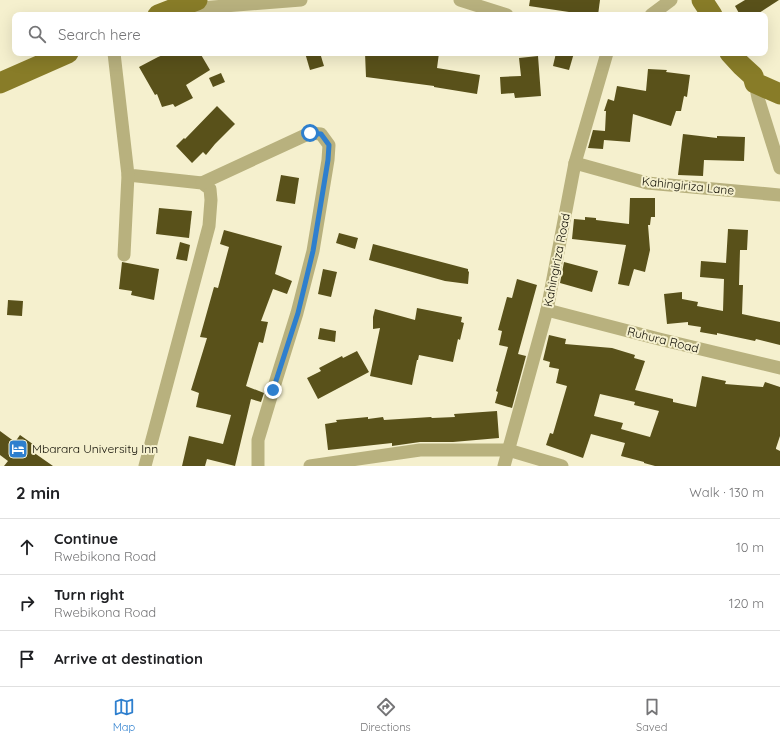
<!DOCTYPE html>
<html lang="en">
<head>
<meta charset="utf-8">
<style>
	:root { --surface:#fff; --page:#f2f2f2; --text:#202124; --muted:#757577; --line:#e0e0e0; --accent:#2e7fce }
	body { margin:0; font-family:Quicksand,sans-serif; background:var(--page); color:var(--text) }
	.stop { position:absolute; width:12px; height:12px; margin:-9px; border:3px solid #2e7fce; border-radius:50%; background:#fff }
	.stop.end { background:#2e7fce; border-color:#fff; box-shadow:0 1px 4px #0008 }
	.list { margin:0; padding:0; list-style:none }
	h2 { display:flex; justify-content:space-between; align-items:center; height:52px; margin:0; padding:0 16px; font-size:17px }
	h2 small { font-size:13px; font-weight:400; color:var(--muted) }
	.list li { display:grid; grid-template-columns:26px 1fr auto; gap:12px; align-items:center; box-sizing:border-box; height:56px; padding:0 16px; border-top:1px solid var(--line) }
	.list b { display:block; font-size:15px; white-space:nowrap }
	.list p { margin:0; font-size:13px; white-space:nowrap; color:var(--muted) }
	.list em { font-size:13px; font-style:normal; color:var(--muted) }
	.icon { flex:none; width:22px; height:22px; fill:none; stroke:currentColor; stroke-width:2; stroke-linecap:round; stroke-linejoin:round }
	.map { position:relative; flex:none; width:780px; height:466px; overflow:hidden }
	.search { position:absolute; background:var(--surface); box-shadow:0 4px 16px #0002; left:12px; right:12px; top:12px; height:44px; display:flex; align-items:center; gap:10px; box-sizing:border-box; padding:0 14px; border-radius:8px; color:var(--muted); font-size:15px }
	.sheet { height:220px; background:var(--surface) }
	nav { display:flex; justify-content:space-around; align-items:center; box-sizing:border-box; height:56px; border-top:1px solid var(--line); background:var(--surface); font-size:11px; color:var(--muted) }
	nav a { display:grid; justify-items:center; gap:2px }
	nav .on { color:var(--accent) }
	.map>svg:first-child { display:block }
	.building { fill:#59511a; fill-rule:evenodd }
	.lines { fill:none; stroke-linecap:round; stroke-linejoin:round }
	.minor { stroke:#b8b17e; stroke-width:13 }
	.primary { stroke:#887c28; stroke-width:21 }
	.route { stroke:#2e7fce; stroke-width:5 }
	.labels { text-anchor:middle; stroke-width:4; stroke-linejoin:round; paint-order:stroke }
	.street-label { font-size:12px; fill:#100e04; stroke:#f5f0ce }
	.poi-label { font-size:12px; fill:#100e04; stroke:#f5f0ce; text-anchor:start }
</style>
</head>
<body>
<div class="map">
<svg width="780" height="466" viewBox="0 0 780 466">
	<rect width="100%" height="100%" fill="#f5f0ce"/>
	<g class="building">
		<path d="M530 0H600L598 15H589L529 6Z"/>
		<path d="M745 0H779L756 15H740L735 6Z"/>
		<path d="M168 53H200L210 70 186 85 193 98 175 107 173 104 162 107 157 94 155 95 139 67 158 57Z"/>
		<path d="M305 53H320L324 66 310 70Z"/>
		<path d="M365 53H439L437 68 480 75 477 94 434 87V86L366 77Z"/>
		<path d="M556 53H574L569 70 553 66Z"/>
		<path d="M538 56 541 96 515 98 514 93 501 94 500 77 521 76 519 58Z"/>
		<path d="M648 69 667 70 666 72 690 75 687 97 684 96 681 111H676L671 126 633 114 630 142 604 140 603 149 588 148 593 130 605 131 606 111H604L608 99 614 101 617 86 646 91Z"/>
		<path d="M221 73 225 82 213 87 209 78Z"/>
		<path d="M217 106 235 124 215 144 206 155 203 152 192 163 176 146 184 138 185 139Z"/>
		<path d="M683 134 717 138V136L745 137 744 161 704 160 703 176 678 175Z"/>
		<path d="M281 175 299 178 295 204 276 201Z"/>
		<path d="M630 198H655V217H651L650 225H648L650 250 645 272 634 269 629 286 618 284 626 245 572 239 574 219 585 220V217L596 218V220L629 224Z"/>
		<path d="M159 208 192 211 189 238 156 234Z"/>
		<path d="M728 229 748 230 747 250H740L739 285H743L742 314 780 322V345L756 339 755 341 717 333V335L700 332 701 327 688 325V322L667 324 664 294 682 292V299L698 302 697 306 723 311 724 279 700 277 701 261 726 263Z"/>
		<path d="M224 230 282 246 275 274 292 281 287 294 273 289 261 321 268 322 263 343 259 342 246 386 264 393 261 402 251 399 235 466 207 459 205 466H182L189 436 223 444 231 415 196 407 199 393 191 390 207 338 200 337 214 287 218 288 229 247 220 244Z"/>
		<path d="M339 233 358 238 355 249 336 243Z"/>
		<path d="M180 242 190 245 187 261 176 259Z"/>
		<path d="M373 244 468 269V271L469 272 468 284 445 281 369 260Z"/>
		<path d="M122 262 159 269 154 300 131 295 132 291 119 289Z"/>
		<path d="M564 262 598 271 592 292 560 283Z"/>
		<path d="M323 269 337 272 331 297 318 294Z"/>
		<path d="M517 279 537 285 518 354 526 356 512 408 495 403 498 392 496 391 508 347 499 345 502 331 498 330 507 297 512 298Z"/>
		<path d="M8 300 23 301 22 316 7 315Z"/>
		<path d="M417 308 462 317 461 322 464 323 460 340 458 339 453 362 419 355 418 360H417L412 385 370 376 380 328 373 329V317L375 309 415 320Z"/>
		<path d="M320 328 336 331 335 342 318 339Z"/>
		<path d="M549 335 566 339 565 344 612 348 635 355 634 358 645 361 635 390 673 399V402L696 407 702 376 726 381 725 384 763 387 765 382 780 387V436L776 448V449L780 451V466H655L644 463V462L621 456 625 443 591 434 583 458 546 445 550 433 553 434 567 386 556 383 559 369 549 367 550 362 543 360ZM600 394 635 402 634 405 659 411 650 437 621 429 623 423 594 416Z"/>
		<path d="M357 351 369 372 318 399 307 378 321 371 319 368 342 356 343 358Z"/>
		<path d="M497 411 499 438 453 442H420L392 446V443L328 450 325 424 337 422 336 420 368 417V419L383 417 384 420 431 417 432 418 455 417 454 414Z"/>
		<path d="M0 431 15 442 20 435 37 447 33 452 53 466H4L8 461 0 455Z"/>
	</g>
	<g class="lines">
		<g class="minor">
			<path d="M460 0 507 15"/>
			<path d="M187 9 301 0"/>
			<path d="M651 15 671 0"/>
			<path d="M114 53 128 175 202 183 210 189 211 200 209 226 145 466"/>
			<path d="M756 79 755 83 758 98 780 168"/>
			<path d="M575 163 647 183 780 195"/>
			<path d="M202 183 310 133 321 134 329 145 328 160 313 251 297 313 273 390 258 440V466"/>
			<path d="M124 255 128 175"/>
			<path d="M547 310 659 339 780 368"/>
			<path d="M310 466 420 450H508L562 466"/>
			<path d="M504 466 547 310 575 163 607 53"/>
		</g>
		<g class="primary">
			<path d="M702 0 712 15"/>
			<path d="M158 15 197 0"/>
			<path d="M730 53 741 65 753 76 755 83 780 94"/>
			<path d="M0 83 68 53"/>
		</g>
	</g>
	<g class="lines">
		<path class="route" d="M273 390 298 313 313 251 328 160 329 145 321 134 310 133"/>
	</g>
	<defs>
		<symbol id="hotel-square" viewBox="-11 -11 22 22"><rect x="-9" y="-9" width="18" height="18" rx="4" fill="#2e7fce" stroke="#f5f0ce"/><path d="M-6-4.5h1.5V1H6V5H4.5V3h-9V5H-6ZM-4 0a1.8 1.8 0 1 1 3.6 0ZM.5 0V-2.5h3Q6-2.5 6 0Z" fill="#fff"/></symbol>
	</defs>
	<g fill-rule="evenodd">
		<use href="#hotel-square" x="7" y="438" width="22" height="22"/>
	</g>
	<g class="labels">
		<g class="street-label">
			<text transform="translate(688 186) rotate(6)" y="4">Kahingiriza Lane</text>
			<text transform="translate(557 260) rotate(-79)" y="4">Kahingiriza Road</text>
			<text transform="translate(663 340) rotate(14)" y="4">Ruhura Road</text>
		</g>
		<g class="poi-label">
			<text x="32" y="453">Mbarara University Inn</text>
		</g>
	</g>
</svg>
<div class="stop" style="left:310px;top:133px"></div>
<div class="stop end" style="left:273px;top:390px"></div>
<div class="search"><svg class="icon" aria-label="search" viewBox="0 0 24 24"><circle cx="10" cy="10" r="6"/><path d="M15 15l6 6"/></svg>Search here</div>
</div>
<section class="sheet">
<h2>2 min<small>Walk · 130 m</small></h2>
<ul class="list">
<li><svg class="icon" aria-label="ahead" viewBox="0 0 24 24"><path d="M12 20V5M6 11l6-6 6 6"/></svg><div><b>Continue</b><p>Rwebikona Road</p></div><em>10 m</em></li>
<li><svg class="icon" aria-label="right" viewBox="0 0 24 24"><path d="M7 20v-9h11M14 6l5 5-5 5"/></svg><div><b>Turn right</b><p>Rwebikona Road</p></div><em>120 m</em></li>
<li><svg class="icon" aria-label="arrive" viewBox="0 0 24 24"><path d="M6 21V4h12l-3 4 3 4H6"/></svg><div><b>Arrive at destination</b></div></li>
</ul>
</section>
<nav>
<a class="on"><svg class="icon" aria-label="map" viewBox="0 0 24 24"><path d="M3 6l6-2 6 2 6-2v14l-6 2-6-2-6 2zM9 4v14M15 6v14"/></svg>Map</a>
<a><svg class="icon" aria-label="directions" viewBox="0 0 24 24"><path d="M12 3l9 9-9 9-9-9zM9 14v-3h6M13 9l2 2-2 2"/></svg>Directions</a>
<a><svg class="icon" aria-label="saved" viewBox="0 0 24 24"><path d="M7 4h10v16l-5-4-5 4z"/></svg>Saved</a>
</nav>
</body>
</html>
